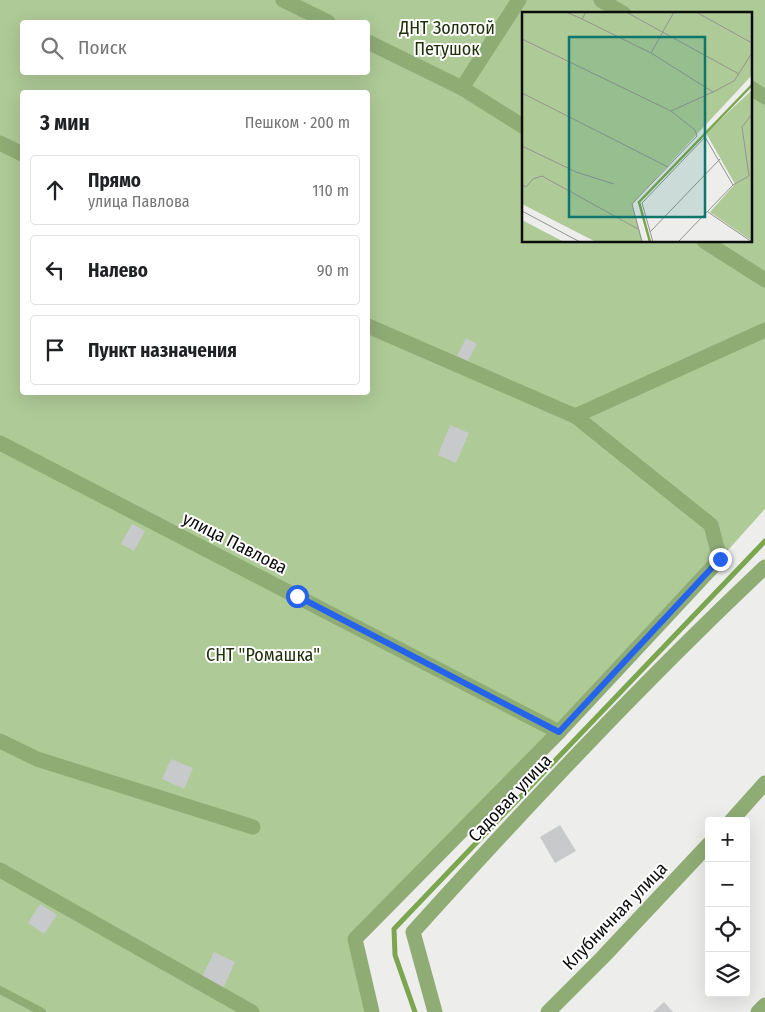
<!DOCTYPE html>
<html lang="ru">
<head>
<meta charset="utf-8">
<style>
	:root { --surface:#fff; --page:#f2f2f2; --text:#202124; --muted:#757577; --line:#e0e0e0 }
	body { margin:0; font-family:"Fira Sans Condensed",sans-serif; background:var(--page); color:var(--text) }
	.controls { position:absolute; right:15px; bottom:15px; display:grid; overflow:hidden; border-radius:5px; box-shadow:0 5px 20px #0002 }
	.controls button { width:45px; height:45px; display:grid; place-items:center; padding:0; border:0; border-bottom:1px solid var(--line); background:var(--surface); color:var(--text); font:25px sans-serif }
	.stop { position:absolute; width:15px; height:15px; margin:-11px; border:4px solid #2563eb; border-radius:50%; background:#fff }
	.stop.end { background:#2563eb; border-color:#fff; box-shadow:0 1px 5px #0008 }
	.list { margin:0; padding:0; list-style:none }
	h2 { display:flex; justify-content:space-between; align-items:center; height:65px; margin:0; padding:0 20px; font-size:21px }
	h2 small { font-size:16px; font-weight:400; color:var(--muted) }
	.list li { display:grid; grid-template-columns:32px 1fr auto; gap:15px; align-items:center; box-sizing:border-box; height:70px; margin:0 10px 10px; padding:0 10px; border:1px solid var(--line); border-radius:5px }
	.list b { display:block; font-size:19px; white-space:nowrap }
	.list p { margin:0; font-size:16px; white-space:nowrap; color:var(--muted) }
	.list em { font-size:16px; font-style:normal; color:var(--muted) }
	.icon { flex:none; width:28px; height:28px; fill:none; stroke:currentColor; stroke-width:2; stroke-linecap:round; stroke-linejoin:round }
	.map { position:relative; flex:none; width:765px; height:1012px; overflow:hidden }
	.search { position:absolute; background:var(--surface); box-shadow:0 5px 20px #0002; left:20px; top:20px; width:350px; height:55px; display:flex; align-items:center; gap:12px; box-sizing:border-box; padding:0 18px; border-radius:5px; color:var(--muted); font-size:19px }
	.panel { position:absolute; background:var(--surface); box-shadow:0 5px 20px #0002; left:20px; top:90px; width:350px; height:305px; border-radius:5px }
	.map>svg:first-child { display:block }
	.green { fill:#aeca96; fill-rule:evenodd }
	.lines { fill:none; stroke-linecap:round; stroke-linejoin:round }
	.stream { stroke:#7ba64f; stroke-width:5 }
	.building { fill:#c7c9cb }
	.lane { stroke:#8fac75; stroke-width:8 }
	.street { stroke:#8fac75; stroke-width:15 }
	.route { stroke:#2563eb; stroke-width:6 }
	.labels { text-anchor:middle; stroke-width:4; stroke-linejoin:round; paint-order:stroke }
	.park-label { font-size:18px; fill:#20310c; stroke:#fff }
	.street-label { font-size:18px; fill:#0b0c0b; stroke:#fff }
	.inset-river { fill:none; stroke:#7ba64f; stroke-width:2.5 }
	.inset-road { fill:none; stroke:#939491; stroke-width:1 }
	.view { fill:#0f766e; fill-opacity:0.15; stroke:#0f766e; stroke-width:2.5 }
	.inset-edge { fill:none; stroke:#0b0c0b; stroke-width:2.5 }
</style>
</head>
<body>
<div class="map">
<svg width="765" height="1012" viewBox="0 0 765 1012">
	<rect width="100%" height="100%" fill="#edeeeb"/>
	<path class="green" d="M0 0H765V509L720 559 355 939 376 1012H0ZM524 14H751V241H524ZM22 22H368V72H22ZM22 92H368V392H22Z"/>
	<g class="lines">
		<path class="stream" d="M415 1012 395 955 394 929 765 541"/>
	</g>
	<g class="building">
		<path d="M466 338 477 344 468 361 457 356Z"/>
		<path d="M450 425 469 433 456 463 438 455Z"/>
		<path d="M132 524 145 531 134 551 121 544Z"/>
		<path d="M171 759 193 768 184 789 162 779Z"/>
		<path d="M560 825 576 851 555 863 540 837Z"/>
		<path d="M40 904 57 915 44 934 28 923Z"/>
		<path d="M214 952 235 962 223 989 201 979Z"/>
		<path d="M664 1002 673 1012H653Z"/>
	</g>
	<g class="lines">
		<path class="lane" d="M0 990 42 1012"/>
		<g class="street">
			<path d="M283 0 328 22"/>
			<path d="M601 0 624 14"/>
			<path d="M368 42 462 88 524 127"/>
			<path d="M462 88 519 0"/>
			<path d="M751 88 765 97"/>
			<path d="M0 143 22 154"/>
			<path d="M704 241 765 280"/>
			<path d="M368 326 575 416 711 525 720 559 559 732 355 939 372 1012"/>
			<path d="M575 416 765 330"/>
			<path d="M0 443 559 732"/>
			<path d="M0 741 37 759 253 827"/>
			<path d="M731 821 765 783"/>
			<path d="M0 870 252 1012"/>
			<path d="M435 1012 413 932C527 806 642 683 765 567"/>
			<path d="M548 1012 602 958 709 844"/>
			<path d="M758 1012 765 1005"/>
		</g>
	</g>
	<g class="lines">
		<path class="route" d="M297 596 559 732 720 559"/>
	</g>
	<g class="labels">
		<g class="park-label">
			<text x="447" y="34">ДНТ Золотой<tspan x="447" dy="21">Петушок</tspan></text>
			<text x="263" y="661">СНТ "Ромашка"</text>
		</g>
		<g class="street-label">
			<text transform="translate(235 543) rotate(27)" y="6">улица Павлова</text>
			<text transform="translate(510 798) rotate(-47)" y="6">Садовая улица</text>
			<text transform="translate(615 916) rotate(-46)" y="6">Клубничная улица</text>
		</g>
	</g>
	<g transform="translate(522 12)">
		<rect width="230" height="230" fill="#edeeeb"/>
		<path d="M0 0H230V63L110 192 121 230H74L0 192ZM230 78V229L188 200 213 172 184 121ZM0 208 42 230H0Z" fill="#aeca96"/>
		<path class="inset-river" d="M128 230 117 190 230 73"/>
		<path class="inset-road" d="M44 0 60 7 64 0M104 0 217 62M174 0 230 31M60 7 129 41 191 80 149 99M0 27 149 99 173 118 175 124 110 192 120 230M129 41 152 0M191 80 212 69 230 41M0 81 146 155M0 134 54 160 92 172M0 173 4 175 11 167 20 164 116 217M0 199 58 230M186 200 230 230M128 220 198 147M131 230 120 191 183 125 211 173M156 230 211 173 227 164 220 115 230 102"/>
		<path class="view" d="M47 25H183V205H47Z"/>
		<rect width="230" height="230" class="inset-edge"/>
	</g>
</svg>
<div class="controls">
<button>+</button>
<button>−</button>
<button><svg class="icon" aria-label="locate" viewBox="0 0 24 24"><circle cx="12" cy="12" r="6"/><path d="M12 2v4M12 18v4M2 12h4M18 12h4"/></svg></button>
<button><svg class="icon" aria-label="layers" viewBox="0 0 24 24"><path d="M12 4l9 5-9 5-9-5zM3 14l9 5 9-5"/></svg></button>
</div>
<div class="stop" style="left:297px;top:596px"></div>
<div class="stop end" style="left:720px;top:559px"></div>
<div class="search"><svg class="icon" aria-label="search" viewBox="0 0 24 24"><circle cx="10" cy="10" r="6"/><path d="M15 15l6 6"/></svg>Поиск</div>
<section class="panel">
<h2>3 мин<small>Пешком · 200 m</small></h2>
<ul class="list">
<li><svg class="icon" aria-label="ahead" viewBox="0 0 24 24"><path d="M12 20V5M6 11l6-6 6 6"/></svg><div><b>Прямо</b><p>улица Павлова</p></div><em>110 m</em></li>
<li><svg class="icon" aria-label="left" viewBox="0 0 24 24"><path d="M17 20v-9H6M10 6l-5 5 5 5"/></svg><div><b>Налево</b></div><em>90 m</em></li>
<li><svg class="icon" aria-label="arrive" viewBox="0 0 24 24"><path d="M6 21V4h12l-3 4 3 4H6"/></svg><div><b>Пункт назначения</b></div></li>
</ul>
</section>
</div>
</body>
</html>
